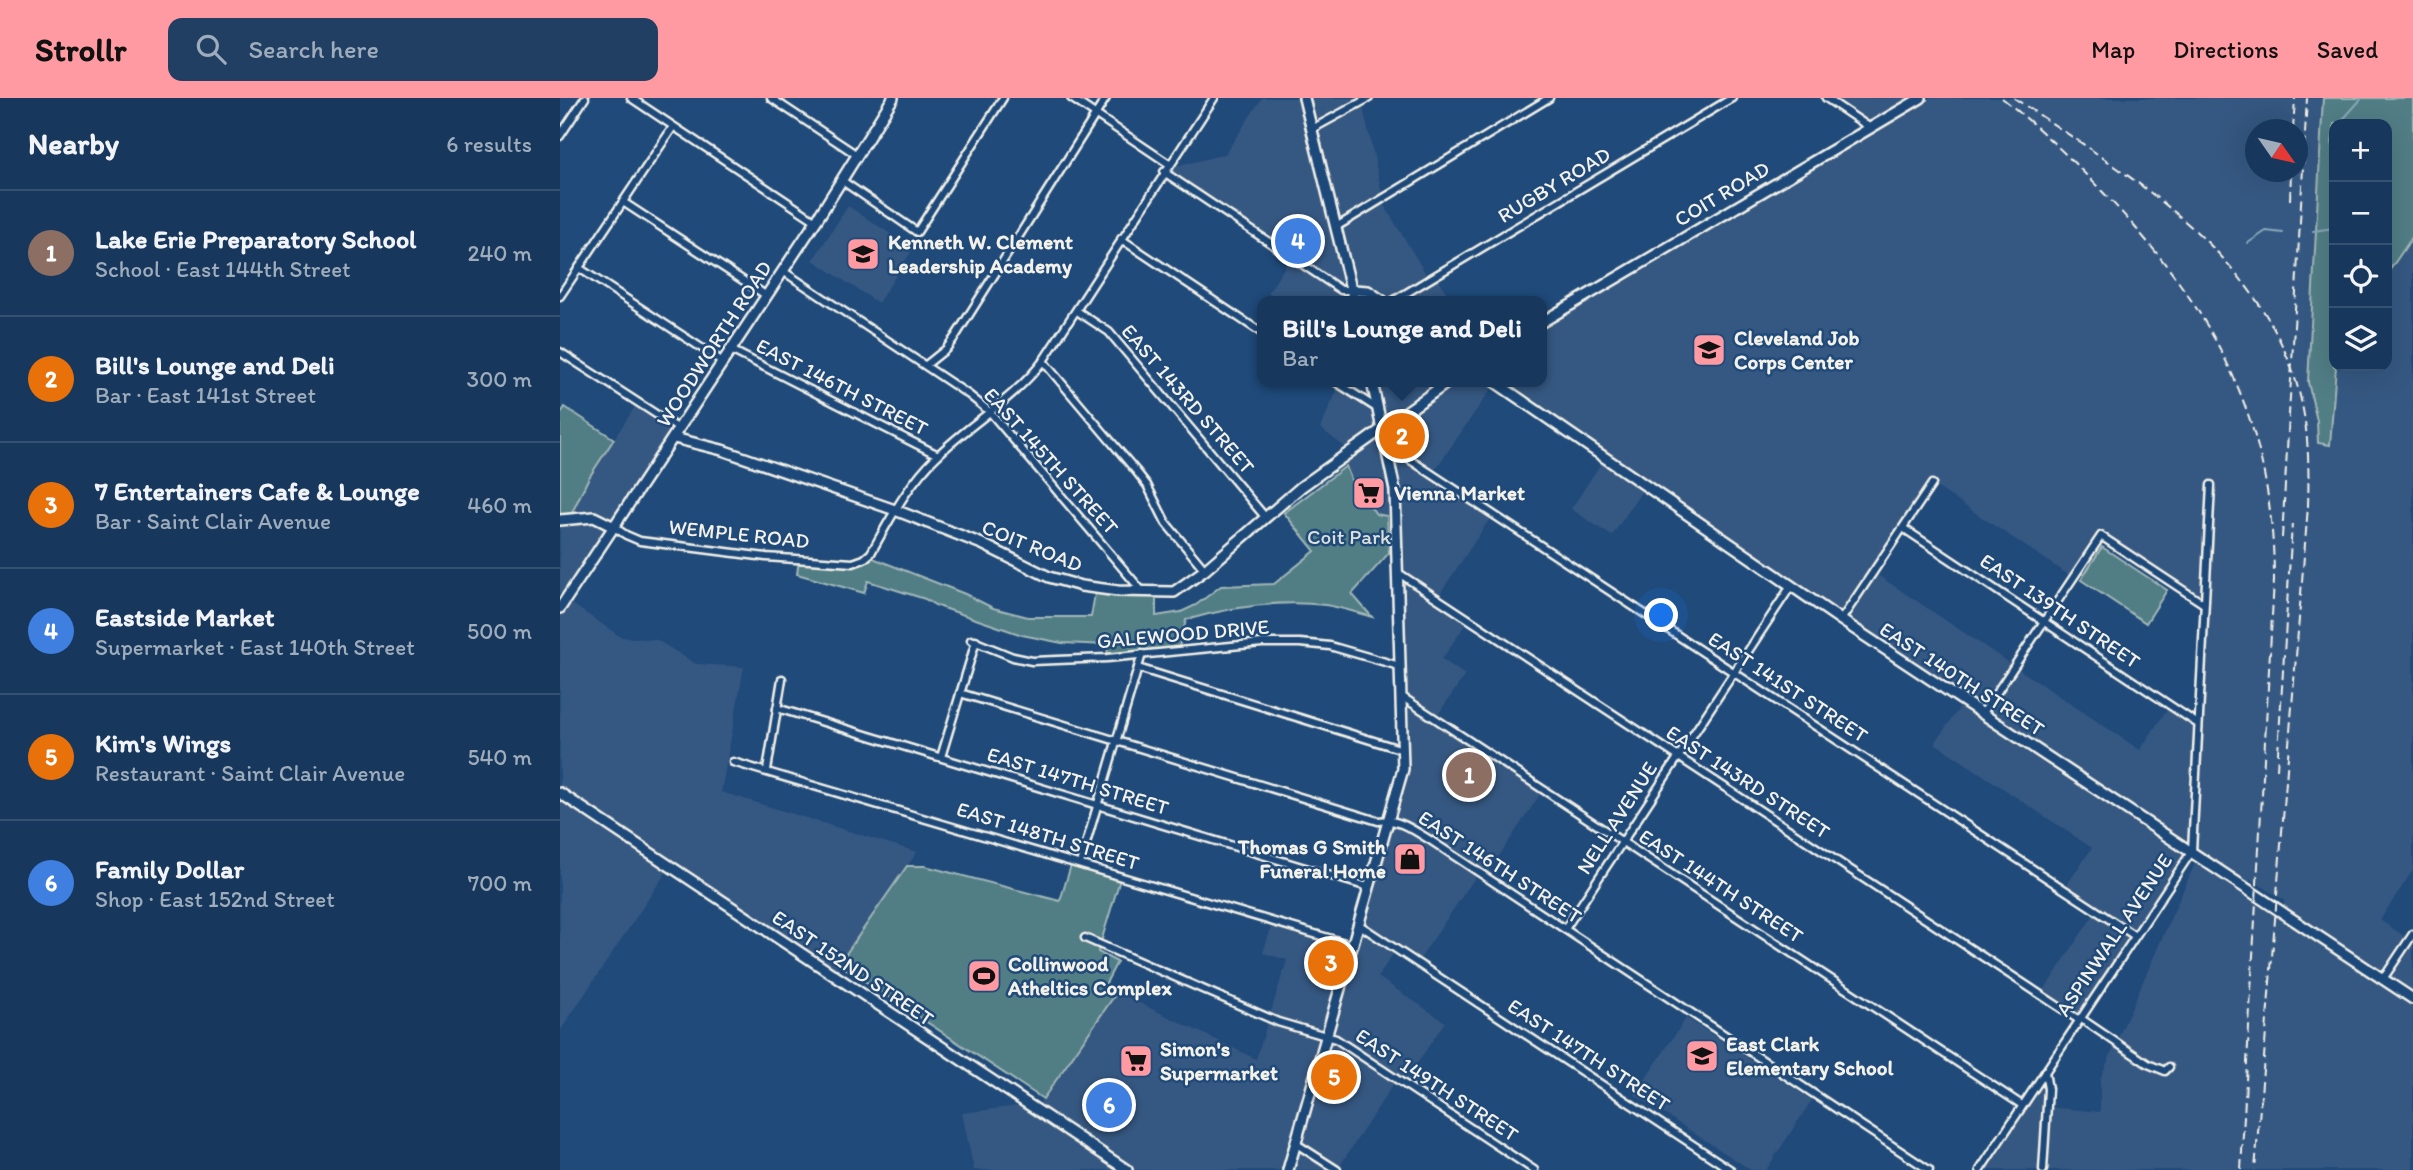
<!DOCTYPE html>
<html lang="en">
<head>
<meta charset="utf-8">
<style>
	:root { --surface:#17385c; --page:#203f62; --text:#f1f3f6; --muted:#9eacbb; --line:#365272; --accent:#ff9aa2 }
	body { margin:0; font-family:Itim,sans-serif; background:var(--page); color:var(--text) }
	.controls { position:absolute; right:21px; top:21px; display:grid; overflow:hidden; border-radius:14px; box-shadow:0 7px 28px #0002 }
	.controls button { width:63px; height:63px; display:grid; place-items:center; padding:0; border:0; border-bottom:2px solid var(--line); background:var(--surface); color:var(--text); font:35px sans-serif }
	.compass { position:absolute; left:1685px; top:21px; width:63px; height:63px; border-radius:50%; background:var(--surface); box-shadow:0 7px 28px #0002; rotate:124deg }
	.you { position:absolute; left:1102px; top:518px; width:24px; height:24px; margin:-18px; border:5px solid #fff; border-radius:50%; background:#1a73e8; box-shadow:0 0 0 10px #1a73e833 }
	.badge { display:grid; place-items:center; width:46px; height:46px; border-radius:50%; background:var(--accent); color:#fff; font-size:23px; font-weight:700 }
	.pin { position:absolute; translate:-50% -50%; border:4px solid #fff; box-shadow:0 2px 7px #0006 }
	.popup { position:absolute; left:697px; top:198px; width:290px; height:91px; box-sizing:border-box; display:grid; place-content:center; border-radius:14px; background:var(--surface); filter:drop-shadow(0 2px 5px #0005); font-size:23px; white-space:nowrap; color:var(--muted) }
	.popup b { font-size:26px; color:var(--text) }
	.popup::after { content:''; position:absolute; left:50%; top:100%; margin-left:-14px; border:14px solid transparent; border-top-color:var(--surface) }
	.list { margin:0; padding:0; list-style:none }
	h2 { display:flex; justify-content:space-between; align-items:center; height:91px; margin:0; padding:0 28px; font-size:30px }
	h2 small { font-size:23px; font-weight:400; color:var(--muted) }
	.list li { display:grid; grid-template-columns:46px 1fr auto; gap:21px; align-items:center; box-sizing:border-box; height:126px; padding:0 28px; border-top:2px solid var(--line) }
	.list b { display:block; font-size:26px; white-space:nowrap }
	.list p { margin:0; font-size:23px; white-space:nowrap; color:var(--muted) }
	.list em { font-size:23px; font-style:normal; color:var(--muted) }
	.icon { flex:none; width:38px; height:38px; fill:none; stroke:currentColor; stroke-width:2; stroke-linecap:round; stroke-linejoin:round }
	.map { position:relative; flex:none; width:1853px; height:1072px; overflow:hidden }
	header { display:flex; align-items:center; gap:42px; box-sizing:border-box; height:98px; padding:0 35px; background:var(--accent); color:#111 }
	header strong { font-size:33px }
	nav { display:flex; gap:38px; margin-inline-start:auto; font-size:24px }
	.search { width:490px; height:63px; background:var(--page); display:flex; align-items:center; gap:18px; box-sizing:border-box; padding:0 24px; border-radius:14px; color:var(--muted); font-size:26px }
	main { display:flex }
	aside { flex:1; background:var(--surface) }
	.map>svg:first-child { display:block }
	.built { fill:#365882; fill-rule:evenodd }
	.green { fill:#517d85; stroke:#a2b7b6; stroke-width:2 }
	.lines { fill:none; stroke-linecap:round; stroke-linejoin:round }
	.stream { stroke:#89a9ba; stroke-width:2 }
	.street-casing { stroke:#f4f1e8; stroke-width:11 }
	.secondary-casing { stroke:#f4f1e8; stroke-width:14 }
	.street { stroke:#1f4a7a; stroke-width:6 }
	.secondary { stroke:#1f4a7a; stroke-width:9 }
	.rail { stroke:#f4f1e8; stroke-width:2; stroke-dasharray:10 5; stroke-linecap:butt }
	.labels { text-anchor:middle; stroke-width:5; stroke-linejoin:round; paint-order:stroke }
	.street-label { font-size:21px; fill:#f4f1e8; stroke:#1f4a7a }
	.poi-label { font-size:21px; font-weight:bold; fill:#f4f1e8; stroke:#1f4a7a; text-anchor:start }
	.park-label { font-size:21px; fill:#dce0d9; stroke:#1f4a7a }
</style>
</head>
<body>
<header>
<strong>Strollr</strong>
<div class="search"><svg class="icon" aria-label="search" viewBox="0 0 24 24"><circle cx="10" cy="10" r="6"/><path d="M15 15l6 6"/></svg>Search here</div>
<nav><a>Map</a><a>Directions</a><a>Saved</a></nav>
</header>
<main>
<aside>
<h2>Nearby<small>6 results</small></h2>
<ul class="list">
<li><span class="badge" style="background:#8d6e63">1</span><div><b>Lake Erie Preparatory School</b><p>School · East 144th Street</p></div><em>240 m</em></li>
<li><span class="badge" style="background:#e8710a">2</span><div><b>Bill's Lounge and Deli</b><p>Bar · East 141st Street</p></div><em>300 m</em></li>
<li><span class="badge" style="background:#e8710a">3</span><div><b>7 Entertainers Cafe &amp; Lounge</b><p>Bar · Saint Clair Avenue</p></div><em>460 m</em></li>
<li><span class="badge" style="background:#3f7fe0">4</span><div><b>Eastside Market</b><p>Supermarket · East 140th Street</p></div><em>500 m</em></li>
<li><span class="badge" style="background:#e8710a">5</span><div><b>Kim's Wings</b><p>Restaurant · Saint Clair Avenue</p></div><em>540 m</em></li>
<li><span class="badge" style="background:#3f7fe0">6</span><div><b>Family Dollar</b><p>Shop · East 152nd Street</p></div><em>700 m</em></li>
</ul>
</aside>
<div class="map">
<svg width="1853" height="1072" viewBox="0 0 1853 1072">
	<rect width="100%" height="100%" fill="#1f4a7a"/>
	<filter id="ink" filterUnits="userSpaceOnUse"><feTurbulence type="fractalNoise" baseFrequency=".0143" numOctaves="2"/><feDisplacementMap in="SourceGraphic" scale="14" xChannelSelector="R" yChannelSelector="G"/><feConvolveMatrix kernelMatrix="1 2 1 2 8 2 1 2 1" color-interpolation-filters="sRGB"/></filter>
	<g filter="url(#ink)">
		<g class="built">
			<path d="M702 0H801L823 100 821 102 869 181 875 177 892 203H721L708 195 731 159 604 74 606 71 665 56Z"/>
			<path d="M1266 0H1763L1748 284 1757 323 1759 345 1770 346 1776 268H1827V176L1853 138V772L1820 822 1853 844V901L1725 815 1724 802 1690 781 1689 792 1632 753 1519 922 1481 897 1536 813 1504 791 1532 750 1375 645 1404 603 1085 388 1052 438 1011 411 1045 359 936 284 872 376 933 416 877 500 909 521 882 561 905 577 875 621 983 692 925 779 918 775 857 865 836 851 818 879 885 924 843 986 836 982 777 1072H414L402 1015 467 1007 475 1012 557 894 696 961 727 862 703 855 713 823 792 847 843 671 835 417H816L799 403 782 360 790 353 760 330 780 286 817 310 812 284H982V224L1308 29ZM1696 32H1738V74H1696ZM1372 386 1513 480 1542 438 1644 506 1638 625 1610 607 1580 652 1313 474Z"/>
			<path d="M288 108 353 151 318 205 253 162Z"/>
			<path d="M78 304 119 331 6 502 61 539 97 542 136 566 184 569 161 694 357 754 272 877 109 770 0 933V422L9 421 28 381Z"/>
			<path d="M1636 763 1853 905V1072H1420L1485 974 1487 1009 1540 1014V981Z"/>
			<path d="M1126 920 1252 1002 1206 1072H1191L1075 997Z"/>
		</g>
		<g class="green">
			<path d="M1763 0H1853V138L1827 176V26H1774V268H1776L1770 347 1758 345 1757 323 1748 284Z"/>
			<path d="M5 309 54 341 28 381 9 421 0 422V317Z"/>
			<path d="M786 368 799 403 805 401 816 416 827 418 829 455 792 496 812 519C797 515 781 509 765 507 717 502 673 508 626 522L618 553 547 560 548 547 502 545 462 537 375 507 365 501 308 483 304 495 237 476 239 461 293 465 308 458 405 496 433 510 468 519H531L536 490 596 494V518L621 514 636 507 661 488 714 486 755 453 724 415Z"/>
			<path d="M1542 449 1607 492 1586 525 1521 482Z"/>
			<path d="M512 764 561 778 538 854 557 864 544 889 557 894 483 1001 279 866 347 768H365L500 803Z"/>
		</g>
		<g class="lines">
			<g class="stream">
				<path d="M1779 26 1802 0"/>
				<path d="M1774 32 1772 45 1774 52"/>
				<path d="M1753 133 1774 130"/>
				<path d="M1688 145 1706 133 1723 135"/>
			</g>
			<defs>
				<g id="street">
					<path d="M71 0 256 123"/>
					<path d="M211 0 297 57"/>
					<path d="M511 0 609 66"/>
					<path d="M1266 0 1309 29"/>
					<path d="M752 31 809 0"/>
					<path d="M0 38 25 0"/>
					<path d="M604 74 781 192H793"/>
					<path d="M281 82 357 134 443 0"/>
					<path d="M63 104 207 198"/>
					<path d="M776 129 989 0"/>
					<path d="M561 141 702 235"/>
					<path d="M19 170 163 264"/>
					<path d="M223 173 409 297 430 314 582 493"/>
					<path d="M0 198 113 29"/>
					<path d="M833 203 1172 0"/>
					<path d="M517 213 549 234 706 420"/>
					<path d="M171 252 378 357"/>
					<path d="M0 254 119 331"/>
					<path d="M483 263 576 373 587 387 606 425 645 472"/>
					<path d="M366 267 386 251 395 239 546 0"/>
					<path d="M776 284 818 311"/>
					<path d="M826 346 1575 838"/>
					<path d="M54 429 66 437 80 443 206 459 293 465 304 461 311 455C330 421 349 384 378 357 413 323 453 302 483 263L654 0"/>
					<path d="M1343 430 1638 626"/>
					<path d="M837 474 1519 922"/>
					<path d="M1281 522 1372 386"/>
					<path d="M411 542 453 559 472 563 547 560 702 545H740L770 548 839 568"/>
					<path d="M578 570 843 652"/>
					<path d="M400 595 818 723C838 720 853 732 870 742L1369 1072"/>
					<path d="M841 598 1462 1007"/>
					<path d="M217 610 808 789"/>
					<path d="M1423 615 1541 438 1644 506"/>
					<path d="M381 659 416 543"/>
					<path d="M173 664 792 847"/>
					<path d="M207 672 222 581"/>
					<path d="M520 766 582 556"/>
					<path d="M798 826 1171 1072"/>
					<path d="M1005 831 1231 488"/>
					<path d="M525 840 718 924 776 941 974 1072"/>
					<path d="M1823 881 1853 836"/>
					<path d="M1520 920 1588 966 1605 973 1609 969"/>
					<path d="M735 1045 777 1072"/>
					<path d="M1420 1072 1632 753 1651 387"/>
					<path d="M1483 1072 1488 991 1485 974"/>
				</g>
				<g id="secondary">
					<path d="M744 0 794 203"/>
					<path d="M793 192 808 193 823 203"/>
					<path d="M982 224 1361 0"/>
					<path d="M935 284 1281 522 1853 901"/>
					<path d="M114 340 162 352 335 412 422 446 489 479 521 488 558 493 614 494 645 472 741 389 888 284"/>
					<path d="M0 422 34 419 54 429"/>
					<path d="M0 510 256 123 333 0"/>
					<path d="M0 695 567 1072"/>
					<path d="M728 1072 843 671 835 392 812 284"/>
				</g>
			</defs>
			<use href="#street" class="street-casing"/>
			<use href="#secondary" class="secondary-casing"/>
			<use href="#street" class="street"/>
			<use href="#secondary" class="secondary"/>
			<g class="rail">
				<path d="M1442 0C1476 27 1506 56 1536 87 1649 203 1714 316 1714 482L1681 1072"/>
				<path d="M1454 0C1568 77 1707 157 1741 302 1749 337 1749 372 1748 408L1695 1072"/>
				<path d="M1733 32 1735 0"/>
				<path d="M1730 102 1731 74"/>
				<path d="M1722 440 1747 0"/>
				<path d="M1717 671 1732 426"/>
			</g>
		</g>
	</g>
	<defs>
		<symbol id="school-square" viewBox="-11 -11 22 22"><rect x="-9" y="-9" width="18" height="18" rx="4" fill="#ff9aa2" stroke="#1f4a7a"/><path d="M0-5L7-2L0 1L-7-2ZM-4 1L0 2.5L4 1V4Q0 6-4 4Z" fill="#111"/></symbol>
		<symbol id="supermarket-square" viewBox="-11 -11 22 22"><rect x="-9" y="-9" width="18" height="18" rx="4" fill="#ff9aa2" stroke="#1f4a7a"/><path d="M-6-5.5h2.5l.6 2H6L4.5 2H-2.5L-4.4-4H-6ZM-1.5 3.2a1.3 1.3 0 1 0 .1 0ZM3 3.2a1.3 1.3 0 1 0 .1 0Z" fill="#111"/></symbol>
		<symbol id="shop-square" viewBox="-11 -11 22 22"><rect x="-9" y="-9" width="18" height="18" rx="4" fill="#ff9aa2" stroke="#1f4a7a"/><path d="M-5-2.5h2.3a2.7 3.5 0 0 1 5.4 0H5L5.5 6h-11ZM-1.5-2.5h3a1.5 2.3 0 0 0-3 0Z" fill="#111"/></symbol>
		<symbol id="stadium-square" viewBox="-11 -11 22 22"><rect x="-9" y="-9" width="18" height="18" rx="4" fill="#ff9aa2" stroke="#1f4a7a"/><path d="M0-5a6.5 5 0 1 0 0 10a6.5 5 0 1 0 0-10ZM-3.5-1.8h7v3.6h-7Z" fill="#111"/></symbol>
	</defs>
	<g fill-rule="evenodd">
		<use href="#school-square" x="284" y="137" width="38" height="38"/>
		<use href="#school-square" x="1130" y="233" width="38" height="38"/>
		<use href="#supermarket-square" x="790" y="376" width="38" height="38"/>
		<use href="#shop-square" x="831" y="742" width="38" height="38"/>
		<use href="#stadium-square" x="405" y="859" width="38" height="38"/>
		<use href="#school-square" x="1123" y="939" width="38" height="38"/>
		<use href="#supermarket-square" x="557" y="944" width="38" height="38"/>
	</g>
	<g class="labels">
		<g class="street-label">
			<text transform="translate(994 87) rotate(-31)" y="7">RUGBY ROAD</text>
			<text transform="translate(1162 96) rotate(-31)" y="7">COIT ROAD</text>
			<text transform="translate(154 246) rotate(-57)" y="7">WOODWORTH ROAD</text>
			<text transform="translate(282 289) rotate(27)" y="7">EAST 146TH STREET</text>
			<text transform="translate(628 301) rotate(49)" y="7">EAST 143RD STREET</text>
			<text transform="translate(491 363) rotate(48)" y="7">EAST 145TH STREET</text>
			<text transform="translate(179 436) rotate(6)" y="7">WEMPLE ROAD</text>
			<text transform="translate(472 448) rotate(22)" y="7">COIT ROAD</text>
			<text transform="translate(1500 513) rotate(34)" y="7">EAST 139TH STREET</text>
			<text transform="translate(623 536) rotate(-5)" y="7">GALEWOOD DRIVE</text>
			<text transform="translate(1402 581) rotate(33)" y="7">EAST 140TH STREET</text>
			<text transform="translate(1228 589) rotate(33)" y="7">EAST 141ST STREET</text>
			<text transform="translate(518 683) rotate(17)" y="7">EAST 147TH STREET</text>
			<text transform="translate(1188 684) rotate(33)" y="7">EAST 143RD STREET</text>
			<text transform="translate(1057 720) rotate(-57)" y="7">NELL AVENUE</text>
			<text transform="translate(488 738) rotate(17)" y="7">EAST 148TH STREET</text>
			<text transform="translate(940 769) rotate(33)" y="7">EAST 146TH STREET</text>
			<text transform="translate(1161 788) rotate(33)" y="7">EAST 144TH STREET</text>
			<text transform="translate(1554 837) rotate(-56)" y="7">ASPINWALL AVENUE</text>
			<text transform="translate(293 870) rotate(34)" y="7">EAST 152ND STREET</text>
			<text transform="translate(1029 957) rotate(33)" y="7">EAST 147TH STREET</text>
			<text transform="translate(877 987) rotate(33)" y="7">EAST 149TH STREET</text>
		</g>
		<g class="poi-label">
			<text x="328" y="151">Kenneth W. Clement<tspan x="328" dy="24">Leadership Academy</tspan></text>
			<text x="1174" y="247">Cleveland Job<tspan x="1174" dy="24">Corps Center</tspan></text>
			<text x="834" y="402">Vienna Market</text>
			<text x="826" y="756" text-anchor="end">Thomas G Smith<tspan x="826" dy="24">Funeral Home</tspan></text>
			<text x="448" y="873">Collinwood<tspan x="448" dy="24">Atheltics Complex</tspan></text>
			<text x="1166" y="953">East Clark<tspan x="1166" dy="24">Elementary School</tspan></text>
			<text x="600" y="958">Simon's<tspan x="600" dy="24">Supermarket</tspan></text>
		</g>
		<g class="park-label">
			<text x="789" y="446">Coit Park</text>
		</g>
	</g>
</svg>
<div class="controls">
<button>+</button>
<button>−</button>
<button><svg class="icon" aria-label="locate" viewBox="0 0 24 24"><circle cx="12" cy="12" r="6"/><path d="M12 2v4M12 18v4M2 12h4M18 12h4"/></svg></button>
<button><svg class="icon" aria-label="layers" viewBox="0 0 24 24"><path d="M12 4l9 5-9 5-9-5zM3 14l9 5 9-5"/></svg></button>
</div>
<svg class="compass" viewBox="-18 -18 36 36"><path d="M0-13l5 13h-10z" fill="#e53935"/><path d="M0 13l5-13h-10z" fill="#9eacbb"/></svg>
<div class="you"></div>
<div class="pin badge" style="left:909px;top:677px;background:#8d6e63">1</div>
<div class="pin badge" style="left:842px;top:338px;background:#e8710a">2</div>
<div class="popup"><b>Bill's Lounge and Deli</b>Bar</div>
<div class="pin badge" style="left:771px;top:865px;background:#e8710a">3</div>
<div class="pin badge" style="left:738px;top:143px;background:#3f7fe0">4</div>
<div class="pin badge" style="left:774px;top:979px;background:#e8710a">5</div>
<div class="pin badge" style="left:549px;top:1007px;background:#3f7fe0">6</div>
</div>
</main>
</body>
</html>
